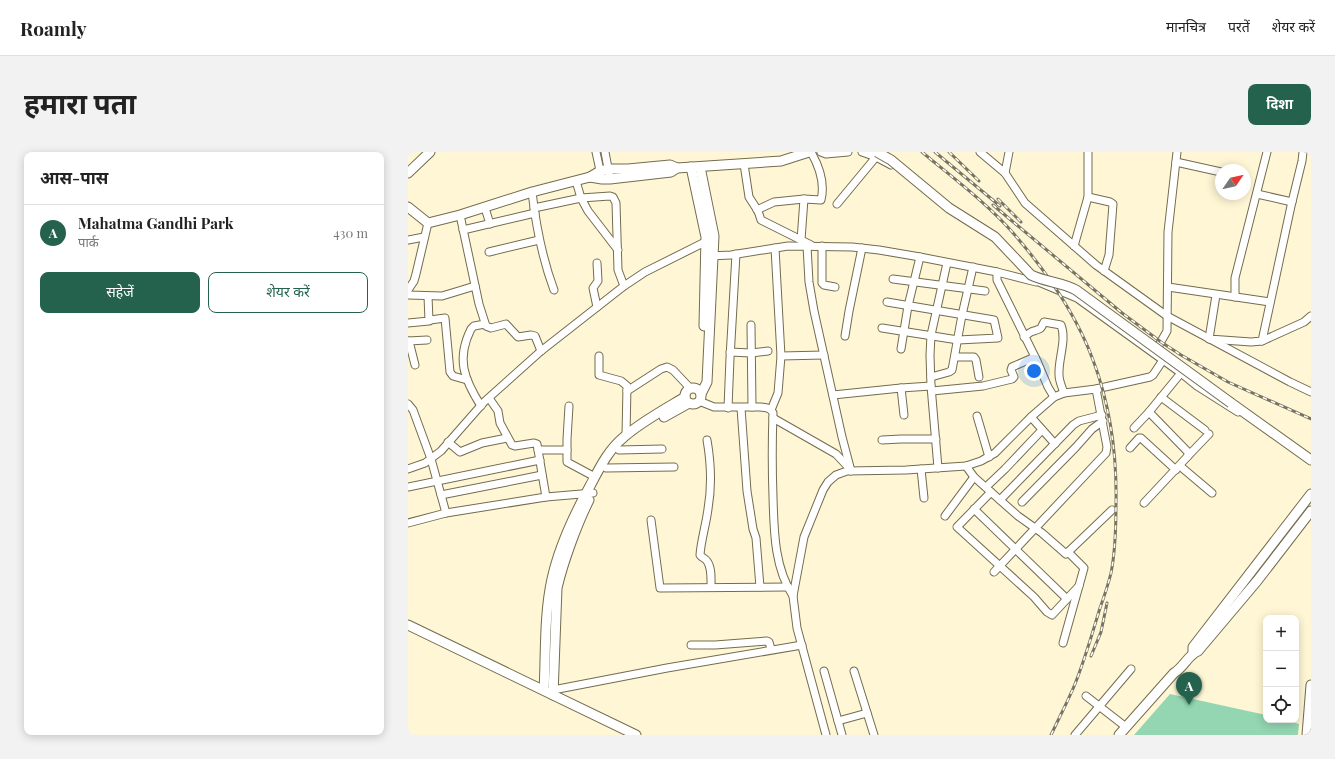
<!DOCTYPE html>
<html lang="hi">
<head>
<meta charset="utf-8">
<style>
	:root { --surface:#fff; --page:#f2f2f2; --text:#222; --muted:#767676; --line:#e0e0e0; --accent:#25624e }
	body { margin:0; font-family:"Playfair Display","Noto Sans Devanagari",serif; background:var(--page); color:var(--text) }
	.controls { position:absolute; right:12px; bottom:12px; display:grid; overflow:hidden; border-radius:8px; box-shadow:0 2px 10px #0003 }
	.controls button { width:36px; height:36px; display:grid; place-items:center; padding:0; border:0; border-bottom:1px solid var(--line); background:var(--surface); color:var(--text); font:20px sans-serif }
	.compass { position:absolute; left:807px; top:12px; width:36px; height:36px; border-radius:50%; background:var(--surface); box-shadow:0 2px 10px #0003; rotate:56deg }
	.you { position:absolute; left:626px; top:219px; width:14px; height:14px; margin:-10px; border:3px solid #fff; border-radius:50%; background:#1a73e8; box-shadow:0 0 0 6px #1a73e833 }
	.badge { display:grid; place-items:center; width:26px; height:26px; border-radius:50%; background:var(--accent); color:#fff; font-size:13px; font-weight:700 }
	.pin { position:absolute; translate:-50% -33px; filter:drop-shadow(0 1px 2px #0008) }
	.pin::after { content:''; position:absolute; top:21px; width:14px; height:12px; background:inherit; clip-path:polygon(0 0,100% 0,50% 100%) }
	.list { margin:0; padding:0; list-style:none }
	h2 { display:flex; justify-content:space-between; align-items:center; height:52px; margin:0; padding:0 16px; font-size:17px }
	h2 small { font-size:13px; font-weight:400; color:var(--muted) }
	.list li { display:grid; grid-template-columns:26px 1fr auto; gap:12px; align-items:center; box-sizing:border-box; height:56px; padding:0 16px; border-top:1px solid var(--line) }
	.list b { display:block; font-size:15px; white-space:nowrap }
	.list p { margin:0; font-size:13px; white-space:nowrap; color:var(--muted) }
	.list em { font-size:13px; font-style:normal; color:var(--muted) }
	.actions { display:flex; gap:8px; padding:12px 16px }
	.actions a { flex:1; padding:9px 0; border:1px solid var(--accent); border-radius:8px; text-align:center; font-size:14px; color:var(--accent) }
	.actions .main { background:var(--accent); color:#fff }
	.icon { flex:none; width:22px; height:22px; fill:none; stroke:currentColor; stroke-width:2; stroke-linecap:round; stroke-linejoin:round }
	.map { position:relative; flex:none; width:903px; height:583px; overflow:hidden; border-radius:8px }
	header { display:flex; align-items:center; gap:24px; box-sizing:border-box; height:56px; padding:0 20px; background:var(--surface); border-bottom:1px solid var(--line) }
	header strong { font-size:19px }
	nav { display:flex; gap:22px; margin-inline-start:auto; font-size:14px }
	.intro { display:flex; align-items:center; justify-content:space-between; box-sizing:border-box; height:96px; padding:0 24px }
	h1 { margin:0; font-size:28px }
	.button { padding:10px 18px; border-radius:8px; background:var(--accent); color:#fff; font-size:14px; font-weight:700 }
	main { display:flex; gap:24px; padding:0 24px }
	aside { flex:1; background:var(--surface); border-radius:8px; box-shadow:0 2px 10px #0003 }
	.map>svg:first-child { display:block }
	.green { fill:#93d6b1 }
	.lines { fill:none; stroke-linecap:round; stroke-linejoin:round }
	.street-casing { stroke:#736c4f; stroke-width:9 }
	.secondary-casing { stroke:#736c4f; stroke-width:11 }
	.street { stroke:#fff; stroke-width:7 }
	.secondary { stroke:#fff; stroke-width:9 }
	.rail-casing { stroke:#79745f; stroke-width:3 }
	.rail { stroke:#fff; stroke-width:1.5; stroke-dasharray:4.5; stroke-linecap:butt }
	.secondary-bridge-casing { stroke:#736c4f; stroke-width:11; stroke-linecap:butt }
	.secondary-bridge { stroke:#fff; stroke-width:9 }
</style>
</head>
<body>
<header>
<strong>Roamly</strong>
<nav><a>मानचित्र</a><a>परतें</a><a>शेयर करें</a></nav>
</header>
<div class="intro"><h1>हमारा पता</h1><a class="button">दिशा</a></div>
<main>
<aside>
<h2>आस-पास<small></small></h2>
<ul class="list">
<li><span class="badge">A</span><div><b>Mahatma Gandhi Park</b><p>पार्क</p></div><em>430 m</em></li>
</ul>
<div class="actions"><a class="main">सहेजें</a><a>शेयर करें</a></div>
</aside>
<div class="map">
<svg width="903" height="583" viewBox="0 0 903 583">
	<rect width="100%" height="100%" fill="#fff6d5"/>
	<path class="green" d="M762 542 858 563V568H878L891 572 890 583H726Z"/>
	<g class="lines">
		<defs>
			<g id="street">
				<path d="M188 0 193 23"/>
				<path d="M197 0 202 27"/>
				<path d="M413 0 418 2 440 0"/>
				<path d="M454 0 468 5 483 13"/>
				<path d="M572 0 597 21 617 51 688 113 759 164 882 230 903 240"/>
				<path d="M768 10 813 20"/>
				<path d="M336 12 341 45 350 59 353 68 403 93"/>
				<path d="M597 21 601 0"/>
				<path d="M168 29 173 46 180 59 210 98"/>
				<path d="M124 40C128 74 134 106 146 138"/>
				<path d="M849 42 884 50"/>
				<path d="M680 45 702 50 705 52 701 103 696 119"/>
				<path d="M429 52 468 5"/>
				<path d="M77 56 82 72"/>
				<path d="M126 56 173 46 202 44 205 45 208 51 210 118 216 134"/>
				<path d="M349 58 366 50 396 47 413 48C417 32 411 14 403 0"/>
				<path d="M52 63 71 152 78 174 83 176 98 172 110 185 123 183 127 184 133 199"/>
				<path d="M55 78 127 61"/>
				<path d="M0 88 16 85"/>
				<path d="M393 88 396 47"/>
				<path d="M399 94 401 130 406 159 434 285 443 319"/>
				<path d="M414 94V131L416 133 427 135"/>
				<path d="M666 94 680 45V0"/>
				<path d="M81 100 131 88"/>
				<path d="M301 104 323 103 380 94 444 95 471 98 512 105 589 120 628 130"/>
				<path d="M189 111 190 129 185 136 189 155"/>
				<path d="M589 120V128L629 209 640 235 646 245"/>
				<path d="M485 127 577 139"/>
				<path d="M626 128 669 146 773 221 789 234 830 260"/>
				<path d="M760 135 862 150"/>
				<path d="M0 138 6 129 8 122 20 71"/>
				<path d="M0 143 34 144 67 134"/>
				<path d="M808 143 801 187 843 190 854 189 883 54 894 9 895 0"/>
				<path d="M827 145V126L859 0"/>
				<path d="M22 168 37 166 42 220 45 224 59 228"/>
				<path d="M0 171 21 169 20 144"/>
				<path d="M343 173 344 255"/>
				<path d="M474 176 550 188 590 186 586 168 479 150"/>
				<path d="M437 184 441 159 454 96"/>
				<path d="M616 185C619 183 623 179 626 179 634 176 632 178 636 170L653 173C659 188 650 207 651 223 651 229 654 235 656 241"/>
				<path d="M0 189 19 188"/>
				<path d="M1 189 7 213"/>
				<path d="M854 189 896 170 903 164"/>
				<path d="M493 197 500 154 512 105"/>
				<path d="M322 200 343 201 360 199"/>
				<path d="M747 200 759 179 760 80 769 0"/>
				<path d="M191 204V223L213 229 219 234 218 283"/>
				<path d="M373 204 416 203"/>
				<path d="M547 205H566L568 208 571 225"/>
				<path d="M523 225 541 220 544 218 554 163 565 115"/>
				<path d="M493 236 496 263"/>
				<path d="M219 239 253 217 259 215 265 218 282 236"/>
				<path d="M524 239 575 234 604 227 606 225 603 218 604 215 627 205"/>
				<path d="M425 243 493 236 523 234"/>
				<path d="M753 245 797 278"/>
				<path d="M81 246 90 259 92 271 104 293 107 294 126 291 129 292 138 345"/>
				<path d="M291 249 306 255H353C359 256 363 256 365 261 364 289 364 317 365 345 366 378 366 415 385 444"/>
				<path d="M0 252 5 258 23 307 38 361"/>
				<path d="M73 254C56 227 48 207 63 177L66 174 77 172"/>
				<path d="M161 254 159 287V310L187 325"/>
				<path d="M320 256 322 206 328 102"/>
				<path d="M333 256 339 339 345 377 348 386 352 435"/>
				<path d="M363 258 370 241 373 204 367 96"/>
				<path d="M569 264 581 305"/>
				<path d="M623 265 647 292"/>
				<path d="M365 266 428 302 442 317"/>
				<path d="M726 276 742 259"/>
				<path d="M299 288C303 311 304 334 300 357 298 373 293 388 292 403 294 406 297 406 299 409 304 416 303 427 303 435"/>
				<path d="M474 288 493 287H528"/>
				<path d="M40 290 52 300 74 291 99 286"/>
				<path d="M722 296 731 286H733L768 318"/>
				<path d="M130 298H159"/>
				<path d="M211 298 254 297"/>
				<path d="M779 305 801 282"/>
				<path d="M558 314 566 325 610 364 634 381 658 402 704 358"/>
				<path d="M772 314 804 341"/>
				<path d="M198 316 266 315"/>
				<path d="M530 316 523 234 522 203 523 183 539 111"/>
				<path d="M0 317 17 311 33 299 76 250 133 199 216 134 237 120 301 88"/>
				<path d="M513 317 516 346"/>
				<path d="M0 335 132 308"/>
				<path d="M578 335 597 317 634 278"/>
				<path d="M583 340 549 375 626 445 639 460 644 463 671 434"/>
				<path d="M33 343 134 323"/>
				<path d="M592 348 665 273 671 269 694 263"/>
				<path d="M614 350 668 295 684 277 695 269"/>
				<path d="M736 351 780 304V300L778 298 741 260 773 221"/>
				<path d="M566 357 659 447"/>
				<path d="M537 364 566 325"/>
				<path d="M243 368 252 436 380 435"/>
				<path d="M0 371 38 361 138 345 185 341"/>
				<path d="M586 420 698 301 699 295 688 237"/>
				<path d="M655 491 676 416 660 400"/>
				<path d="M283 493H307L359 489 361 490 363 497"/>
				<path d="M416 519 434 583"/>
				<path d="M446 519 466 583"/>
				<path d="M145 538 259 516 394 493"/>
				<path d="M678 544 718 575"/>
				<path d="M430 569 459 561"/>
				<path d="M418 583 389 476 385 444 396 385 415 338 420 330 428 323 439 319 498 318 558 314 573 309 587 301 623 265 646 245 656 241 688 237 742 225 745 223 755 208"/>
				<path d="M667 583 723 517"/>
			</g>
			<g id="secondary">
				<path d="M283 15 298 85 296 174"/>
				<path d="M292 15 306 84 299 230 293 242"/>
				<path d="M0 21 22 0"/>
				<path d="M182 25 194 27H202L263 20 269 16"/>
				<path d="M0 55 20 71 52 63 124 40 182 25 192 19 200 17H220L262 13 269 16 373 9 401 0"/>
				<circle cx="285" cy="244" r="8"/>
				<path d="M823 251 903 308"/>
				<path d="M256 265 281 251"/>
				<path d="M0 473 228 583"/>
				<path d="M785 501V495L903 342"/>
				<path d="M136 538C138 502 136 463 144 427 151 395 166 363 182 334 191 317 200 298 216 285 233 270 257 257 277 245"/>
				<path d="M145 543 149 436C155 410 169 372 181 348"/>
				<path d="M711 583 766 521C776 515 780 503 790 499L849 429 903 359"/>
				<path d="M899 583 903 533"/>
			</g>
		</defs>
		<use href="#street" class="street-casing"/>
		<use href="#secondary" class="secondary-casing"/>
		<use href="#street" class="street"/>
		<use href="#secondary" class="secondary"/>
		<defs>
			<g id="rail">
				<path d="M514 0C545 26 579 51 606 82 638 119 668 162 685 208 702 253 709 304 708 352 708 372 707 401 703 421 700 433 696 445 692 456 684 482 677 507 667 532 660 549 651 566 643 583"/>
				<path d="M527 0 592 54"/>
				<path d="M541 0 571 29"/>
				<path d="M590 47 613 70"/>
				<path d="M585 53 714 161 753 190 773 203 820 230 903 267"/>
				<path d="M683 504 693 480 699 451"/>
			</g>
		</defs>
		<use href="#rail" class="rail-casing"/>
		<use href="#rail" class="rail"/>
		<defs>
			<path id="secondary-bridge" d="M469 0 483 8 541 56 587 85 623 123C637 130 654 130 668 138L823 251"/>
		</defs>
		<use href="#secondary-bridge" class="secondary-bridge-casing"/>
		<use href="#secondary-bridge" class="secondary-bridge"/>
	</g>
</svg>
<div class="controls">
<button>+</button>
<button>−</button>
<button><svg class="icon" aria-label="locate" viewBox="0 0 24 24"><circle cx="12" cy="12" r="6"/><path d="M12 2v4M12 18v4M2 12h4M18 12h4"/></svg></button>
</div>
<svg class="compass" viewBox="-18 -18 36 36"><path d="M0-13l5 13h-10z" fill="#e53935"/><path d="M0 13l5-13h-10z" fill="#767676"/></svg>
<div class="you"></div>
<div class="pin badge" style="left:781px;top:553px">A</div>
</div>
</main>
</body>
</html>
